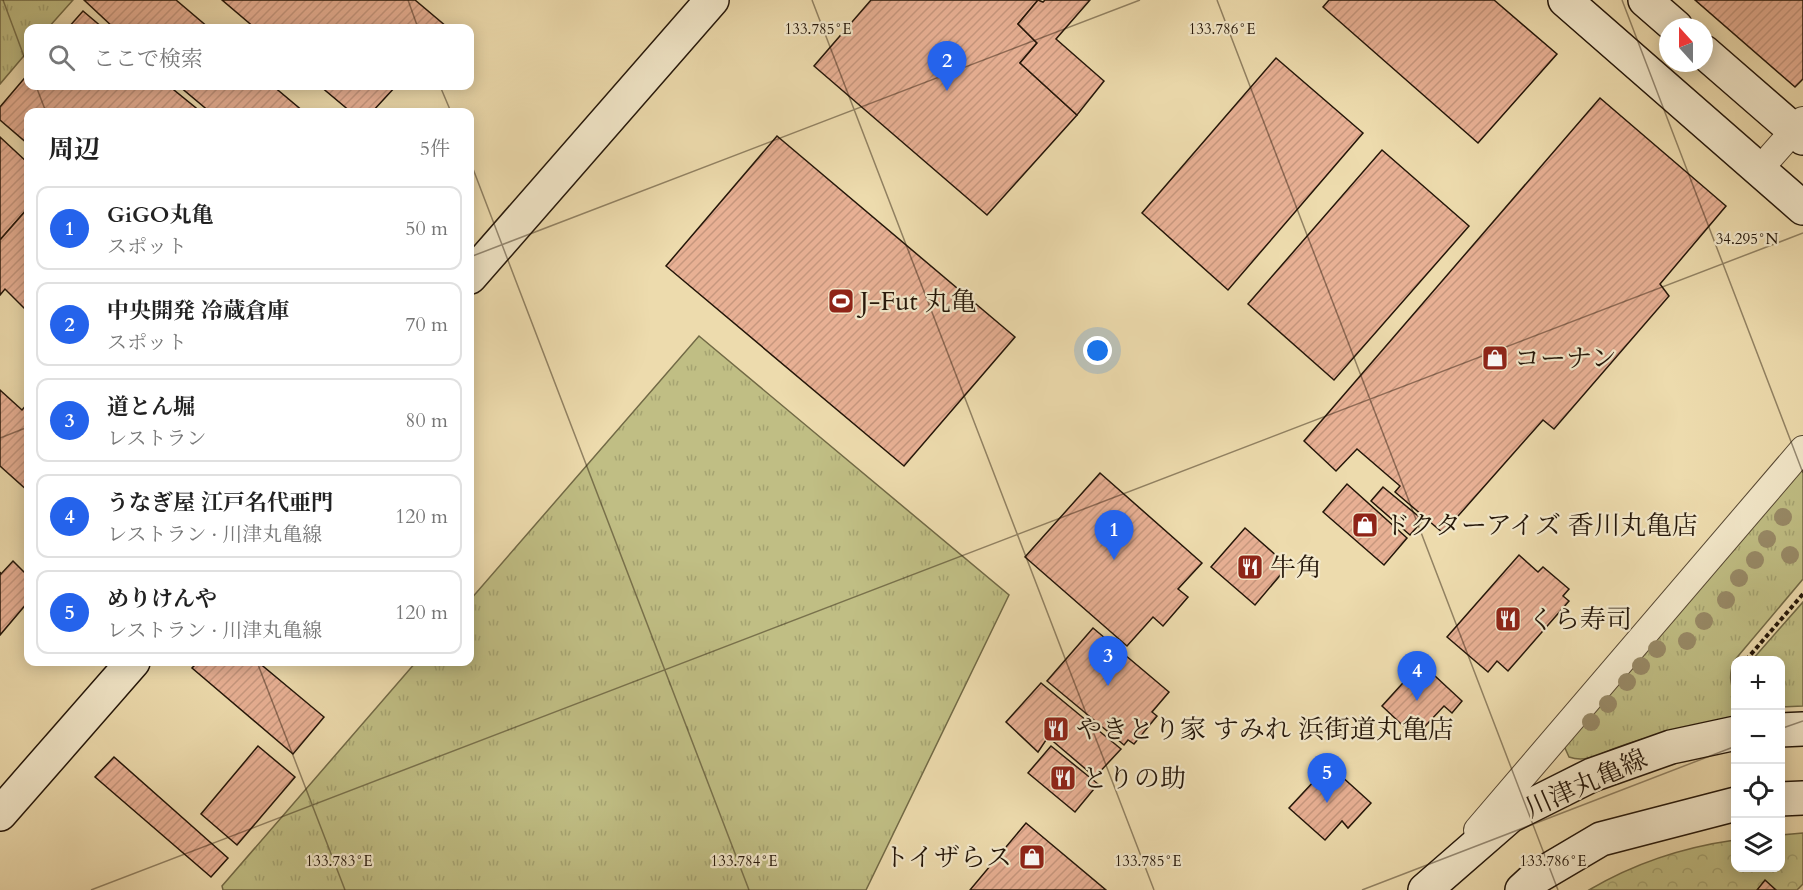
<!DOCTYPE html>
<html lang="ja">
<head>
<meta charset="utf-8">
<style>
	:root { --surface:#fff; --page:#f2f2f2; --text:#222; --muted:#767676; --line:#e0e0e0; --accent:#2563eb }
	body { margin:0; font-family:Cardo,"Noto Serif JP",serif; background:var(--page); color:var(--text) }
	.controls { position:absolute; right:18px; bottom:18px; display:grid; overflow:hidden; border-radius:12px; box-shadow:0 3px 15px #0003 }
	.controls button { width:54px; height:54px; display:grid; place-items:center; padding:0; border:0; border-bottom:2px solid var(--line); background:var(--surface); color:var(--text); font:30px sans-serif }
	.compass { position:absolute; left:1659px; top:18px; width:54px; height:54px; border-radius:50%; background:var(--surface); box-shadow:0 3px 15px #0003; rotate:339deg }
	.you { position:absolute; left:1098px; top:351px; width:21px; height:21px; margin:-15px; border:4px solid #fff; border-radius:50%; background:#1a73e8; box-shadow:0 0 0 9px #1a73e833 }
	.badge { display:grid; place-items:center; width:39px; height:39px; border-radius:50%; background:var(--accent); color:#fff; font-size:20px; font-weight:700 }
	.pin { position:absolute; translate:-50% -50px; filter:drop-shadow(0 2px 3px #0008) }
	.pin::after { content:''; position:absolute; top:32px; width:21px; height:18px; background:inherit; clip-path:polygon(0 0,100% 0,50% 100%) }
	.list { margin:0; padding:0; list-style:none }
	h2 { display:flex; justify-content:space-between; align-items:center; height:78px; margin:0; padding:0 24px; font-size:26px }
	h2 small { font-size:20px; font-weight:400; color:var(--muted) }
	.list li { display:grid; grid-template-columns:39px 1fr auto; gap:18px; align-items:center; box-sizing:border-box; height:84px; margin:0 12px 12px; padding:0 12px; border:2px solid var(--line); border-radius:12px }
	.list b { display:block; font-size:22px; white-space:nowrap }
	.list p { margin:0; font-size:20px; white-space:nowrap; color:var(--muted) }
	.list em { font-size:20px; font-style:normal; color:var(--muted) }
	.icon { flex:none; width:33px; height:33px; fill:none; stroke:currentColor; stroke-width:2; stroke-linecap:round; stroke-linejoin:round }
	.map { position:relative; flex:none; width:1803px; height:890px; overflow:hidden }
	.search { position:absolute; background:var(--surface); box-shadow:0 3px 15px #0003; left:24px; top:24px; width:450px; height:66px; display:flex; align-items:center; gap:15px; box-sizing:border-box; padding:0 21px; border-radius:12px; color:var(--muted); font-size:22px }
	.panel { position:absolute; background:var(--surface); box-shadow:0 3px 15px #0003; left:24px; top:108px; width:450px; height:558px; border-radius:12px }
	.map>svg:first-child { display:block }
	.grass { fill:url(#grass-tufts); stroke:#726a46; stroke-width:1.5 }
	.park { fill:url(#park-crowns); stroke:#726a46; stroke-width:1.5 }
	.building { fill:url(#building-hatch); stroke:#241609; stroke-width:1.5 }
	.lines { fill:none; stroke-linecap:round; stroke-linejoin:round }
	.street-casing { stroke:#564732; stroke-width:28 }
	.secondary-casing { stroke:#241609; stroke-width:36 }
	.path { stroke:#241609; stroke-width:4; stroke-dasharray:4.5 3; stroke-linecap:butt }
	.street { stroke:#f3e8ca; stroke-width:26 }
	.secondary { stroke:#f3e8ca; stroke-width:33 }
	.tree { fill:#988a67 }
	.ticks { fill:none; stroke:#241609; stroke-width:1.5; stroke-opacity:0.45 }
	.labels { text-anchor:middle; stroke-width:4.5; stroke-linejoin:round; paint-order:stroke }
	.poi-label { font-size:26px; fill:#241609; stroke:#f3e8ca; text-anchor:start }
	.street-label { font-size:26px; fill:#241609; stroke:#f3e8ca }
	.ticks-label { font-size:15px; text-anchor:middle; fill:#241609; stroke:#f3e8ca; stroke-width:4.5; stroke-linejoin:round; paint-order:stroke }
</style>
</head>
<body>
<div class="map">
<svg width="1803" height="890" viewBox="0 0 1803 890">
	<defs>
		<pattern id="grass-tufts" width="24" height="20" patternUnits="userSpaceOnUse" patternTransform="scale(1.5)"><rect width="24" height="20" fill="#c0be84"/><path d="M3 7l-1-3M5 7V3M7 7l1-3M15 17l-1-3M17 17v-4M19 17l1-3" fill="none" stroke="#a5a371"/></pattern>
		<pattern id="park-crowns" width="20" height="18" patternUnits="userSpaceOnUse" patternTransform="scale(1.5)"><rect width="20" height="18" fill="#c0be84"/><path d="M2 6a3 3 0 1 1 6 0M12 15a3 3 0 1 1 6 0" fill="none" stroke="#a5a371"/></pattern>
		<pattern id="building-hatch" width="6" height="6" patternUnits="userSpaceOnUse" patternTransform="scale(1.5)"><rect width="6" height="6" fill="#e8b094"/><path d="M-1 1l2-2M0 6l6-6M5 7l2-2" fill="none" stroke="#c7977e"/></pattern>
	</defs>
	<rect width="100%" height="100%" fill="#eddbad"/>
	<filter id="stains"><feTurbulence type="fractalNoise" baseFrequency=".00333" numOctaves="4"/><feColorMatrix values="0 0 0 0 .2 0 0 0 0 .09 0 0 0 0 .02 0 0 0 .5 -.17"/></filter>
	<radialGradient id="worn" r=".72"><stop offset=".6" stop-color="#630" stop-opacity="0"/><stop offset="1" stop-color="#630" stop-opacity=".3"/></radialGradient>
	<g class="grass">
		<path d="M0 0H73L48 28H28V51L0 84Z"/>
		<path d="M699 336 1009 595 866 890H223L222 886 416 662H470V600Z"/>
		<path d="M1803 468V579L1734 661C1728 676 1731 684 1735 698 1737 705 1735 715 1735 723 1693 728 1653 733 1613 749 1598 755 1585 763 1569 757L1565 748V738Z"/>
		<path d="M1803 602V706L1781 707 1780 660H1752Z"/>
	</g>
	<path class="park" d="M1803 833V884L1797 890H1589C1633 864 1685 847 1735 840L1736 868H1780L1781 835Z"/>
	<g class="building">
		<path d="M84 0H176L209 28H114Z"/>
		<path d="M222 0H415L447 27 255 28Z"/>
		<path d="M871 0H1038L1018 24 1037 43 1020 63 1077 115 987 215 814 66Z"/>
		<path d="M1038 0 1043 2 1045 0H1090L1056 39 1104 81 1077 115 1020 63 1037 43 1018 24Z"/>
		<path d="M1329 0H1494L1557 54 1478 143 1323 7Z"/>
		<path d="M1695 0H1803V79L1795 87Z"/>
		<path d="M83 11 103 28H68Z"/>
		<path d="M1276 58 1363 133 1228 290 1142 213Z"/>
		<path d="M28 74V86H169L201 112H28V144L0 120V107Z"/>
		<path d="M179 86H273L304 112H210Z"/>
		<path d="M320 86H396L372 112H351Z"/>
		<path d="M1600 98 1726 206 1660 284 1669 296 1554 429 1543 420 1443 533 1395 492 1400 486 1357 449 1336 471 1304 441Z"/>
		<path d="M777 136 1015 337 904 466 666 266Z"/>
		<path d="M0 137 28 163V208L0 240Z"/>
		<path d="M1382 150 1469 226 1334 380 1248 304Z"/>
		<path d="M28 208V312L5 289 0 295V240Z"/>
		<path d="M0 390 22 410 28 403V491L0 466Z"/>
		<path d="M1100 473 1202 563 1178 589 1188 597 1163 626 1153 617 1127 646 1025 557Z"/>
		<path d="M1347 484 1407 538 1384 565 1323 512Z"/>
		<path d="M1383 487 1423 520 1410 535 1371 501Z"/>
		<path d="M1245 528 1288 566 1255 605 1211 567Z"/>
		<path d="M1519 555 1538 572 1543 567 1569 589 1563 596 1569 601 1508 671 1497 661 1488 672 1447 637Z"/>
		<path d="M13 561 28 576V602L0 635V572L1 574Z"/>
		<path d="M1093 628 1169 692 1152 712 1157 716 1134 744 1128 740 1124 745 1047 681Z"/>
		<path d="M198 662H258L324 717 293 754 192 668Z"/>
		<path d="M1421 663 1462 701 1452 713 1444 706 1415 737 1382 706Z"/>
		<path d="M1041 683 1121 749 1095 777 1048 737 1038 752 1006 722Z"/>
		<path d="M258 746 295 777 237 845 201 814Z"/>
		<path d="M1051 746 1098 784 1075 812 1028 773Z"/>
		<path d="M114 757 228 858 211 877 95 777Z"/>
		<path d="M1329 765 1371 803 1348 828 1342 821 1325 840 1289 808Z"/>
		<path d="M1026 823 1106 890H970Z"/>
		<path d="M1765 880 1776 890H1757Z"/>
	</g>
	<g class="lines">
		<defs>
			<g id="street">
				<path d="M1759 170 1803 120"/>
				<path d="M1477 830 1803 449"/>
			</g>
			<g id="secondary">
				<path d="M1565 0 1803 208"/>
				<path d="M1645 0 1676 27"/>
				<path d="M1704 52 1803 138"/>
				<path d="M470 277 712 0"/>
				<path d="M1780 730 1803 729"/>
				<path d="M1780 799 1803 798"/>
				<path d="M0 814 133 662"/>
				<path d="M1425 890 1510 816 1592 775 1671 747 1736 733"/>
				<path d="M1522 890 1535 878 1601 839 1736 804"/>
			</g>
		</defs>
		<use href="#street" class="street-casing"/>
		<use href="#secondary" class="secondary-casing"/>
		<path class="path" d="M1746 660 1803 594"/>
		<use href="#street" class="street"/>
		<use href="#secondary" class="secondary"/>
	</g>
	<g class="tree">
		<circle cx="1783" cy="517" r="9"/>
		<circle cx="1767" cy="539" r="9"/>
		<circle cx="1790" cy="555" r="9"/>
		<circle cx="1755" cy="560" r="9"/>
		<circle cx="1739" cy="578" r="9"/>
		<circle cx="1726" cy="600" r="9"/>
		<circle cx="1704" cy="621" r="9"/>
		<circle cx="1687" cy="641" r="9"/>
		<circle cx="1657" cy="649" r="9"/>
		<circle cx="1641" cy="666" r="9"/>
		<circle cx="1627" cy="682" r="9"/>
		<circle cx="1608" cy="704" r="9"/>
		<circle cx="1591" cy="722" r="9"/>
	</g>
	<path class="ticks" d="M3 0 28 67M408 0 418 28M812 0 1154 890M1217 0 1558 890M1622 0 1803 473M36 86 46 112M440 86 451 112M470 161 749 890M470 257 1140 0M0 438 28 427M257 662 345 890M1780 729 1803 721M91 890 1803 233M1362 890 1736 746"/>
	<defs>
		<symbol id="stadium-square" viewBox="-11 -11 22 22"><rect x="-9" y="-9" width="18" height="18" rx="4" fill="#8f2418" stroke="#f3e8ca"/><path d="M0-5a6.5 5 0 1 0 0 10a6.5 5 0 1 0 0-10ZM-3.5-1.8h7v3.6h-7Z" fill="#fff"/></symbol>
		<symbol id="shop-square" viewBox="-11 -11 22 22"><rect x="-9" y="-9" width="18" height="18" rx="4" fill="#8f2418" stroke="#f3e8ca"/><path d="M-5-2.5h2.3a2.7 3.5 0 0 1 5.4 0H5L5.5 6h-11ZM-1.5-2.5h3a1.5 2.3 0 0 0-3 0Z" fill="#fff"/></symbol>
		<symbol id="restaurant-square" viewBox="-11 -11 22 22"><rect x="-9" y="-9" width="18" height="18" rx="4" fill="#8f2418" stroke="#f3e8ca"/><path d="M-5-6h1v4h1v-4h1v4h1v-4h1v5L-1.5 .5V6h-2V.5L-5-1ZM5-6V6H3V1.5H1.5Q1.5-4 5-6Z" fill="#fff"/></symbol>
	</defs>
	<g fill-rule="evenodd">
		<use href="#stadium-square" x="826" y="286" width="30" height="30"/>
		<use href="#shop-square" x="1480" y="343" width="30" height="30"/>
		<use href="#shop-square" x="1350" y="510" width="30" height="30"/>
		<use href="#restaurant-square" x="1235" y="552" width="30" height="30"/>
		<use href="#restaurant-square" x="1493" y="604" width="30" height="30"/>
		<use href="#restaurant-square" x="1041" y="714" width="30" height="30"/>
		<use href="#restaurant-square" x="1048" y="763" width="30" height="30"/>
		<use href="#shop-square" x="1017" y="842" width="30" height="30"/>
	</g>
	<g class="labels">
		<g class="poi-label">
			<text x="860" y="310">J-Fut 丸亀</text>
			<text x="1514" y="367">コーナン</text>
			<text x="1384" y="534">ドクターアイズ 香川丸亀店</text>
			<text x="1270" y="576">牛角</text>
			<text x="1528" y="628">くら寿司</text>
			<text x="1076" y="738">やきとり家 すみれ 浜街道丸亀店</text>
			<text x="1082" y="787">とりの助</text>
			<text x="1012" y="866" text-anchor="end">トイザらス</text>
		</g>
		<g class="street-label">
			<text transform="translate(1586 783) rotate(-24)" y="9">川津丸亀線</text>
		</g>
	</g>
	<g class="ticks-label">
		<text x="818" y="34">133.785°E</text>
		<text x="1222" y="34">133.786°E</text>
		<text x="1747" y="244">34.295°N</text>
		<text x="339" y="866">133.783°E</text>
		<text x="744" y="866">133.784°E</text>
		<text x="1148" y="866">133.785°E</text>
		<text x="1553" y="866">133.786°E</text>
	</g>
	<rect width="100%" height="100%" filter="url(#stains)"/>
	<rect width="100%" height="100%" fill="url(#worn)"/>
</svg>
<div class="controls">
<button>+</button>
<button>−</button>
<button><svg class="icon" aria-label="locate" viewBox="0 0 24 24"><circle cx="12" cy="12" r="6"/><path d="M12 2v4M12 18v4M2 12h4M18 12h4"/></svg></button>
<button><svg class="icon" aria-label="layers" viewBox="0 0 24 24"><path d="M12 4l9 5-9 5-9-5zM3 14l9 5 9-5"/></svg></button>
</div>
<svg class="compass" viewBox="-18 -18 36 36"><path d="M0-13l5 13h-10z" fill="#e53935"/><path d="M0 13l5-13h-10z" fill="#767676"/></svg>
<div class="you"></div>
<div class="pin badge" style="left:1114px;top:560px">1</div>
<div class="pin badge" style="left:947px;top:91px">2</div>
<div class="pin badge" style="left:1108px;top:686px">3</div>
<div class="pin badge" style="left:1417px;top:701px">4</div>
<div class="pin badge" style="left:1327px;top:803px">5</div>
<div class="search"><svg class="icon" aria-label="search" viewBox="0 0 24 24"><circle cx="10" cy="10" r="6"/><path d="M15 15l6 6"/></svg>ここで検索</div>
<section class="panel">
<h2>周辺<small>5件</small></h2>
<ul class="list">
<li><span class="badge">1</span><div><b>GiGO丸亀</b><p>スポット</p></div><em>50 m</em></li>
<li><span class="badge">2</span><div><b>中央開発 冷蔵倉庫</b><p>スポット</p></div><em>70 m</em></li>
<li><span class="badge">3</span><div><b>道とん堀</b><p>レストラン</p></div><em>80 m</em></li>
<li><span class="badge">4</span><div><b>うなぎ屋 江戸名代亜門</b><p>レストラン · 川津丸亀線</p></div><em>120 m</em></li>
<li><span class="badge">5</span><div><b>めりけんや</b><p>レストラン · 川津丸亀線</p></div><em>120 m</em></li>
</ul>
</section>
</div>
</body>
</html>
